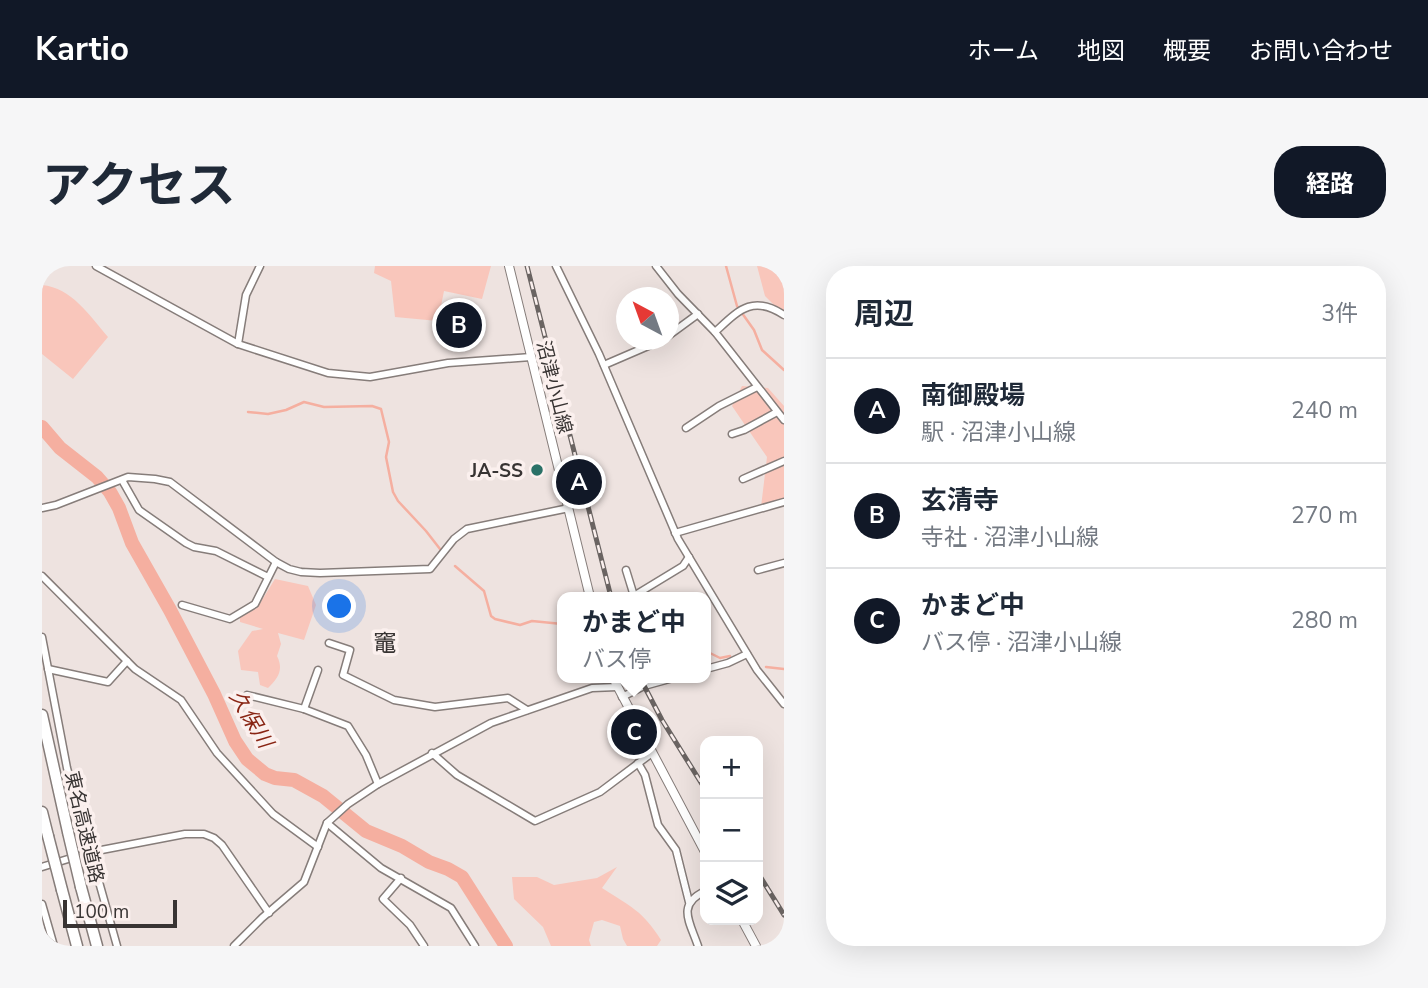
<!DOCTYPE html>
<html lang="ja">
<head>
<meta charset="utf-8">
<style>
	:root { --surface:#fff; --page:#f6f6f7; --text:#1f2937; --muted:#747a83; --line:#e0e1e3; --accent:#111827 }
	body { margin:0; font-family:"Nunito Sans","Noto Sans JP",sans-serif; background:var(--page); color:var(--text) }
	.controls { position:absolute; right:21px; bottom:21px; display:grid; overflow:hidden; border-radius:14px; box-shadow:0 7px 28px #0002 }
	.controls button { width:63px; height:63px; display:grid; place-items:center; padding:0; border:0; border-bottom:2px solid var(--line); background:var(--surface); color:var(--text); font:35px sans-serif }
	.compass { position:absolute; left:574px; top:21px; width:63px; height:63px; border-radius:50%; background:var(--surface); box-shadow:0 7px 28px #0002; rotate:319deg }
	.scale { position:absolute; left:21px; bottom:18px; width:114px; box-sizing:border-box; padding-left:7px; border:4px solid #383433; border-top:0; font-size:19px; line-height:24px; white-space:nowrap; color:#383433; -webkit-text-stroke:5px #fbf0ee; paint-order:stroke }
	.you { position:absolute; left:298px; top:341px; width:24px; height:24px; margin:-18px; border:5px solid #fff; border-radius:50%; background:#1a73e8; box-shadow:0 0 0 10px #1a73e833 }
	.badge { display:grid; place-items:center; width:46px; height:46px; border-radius:50%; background:var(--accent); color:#fff; font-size:23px; font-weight:700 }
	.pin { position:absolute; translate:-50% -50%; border:4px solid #fff; box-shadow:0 2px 7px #0006 }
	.popup { position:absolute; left:515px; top:326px; width:154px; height:91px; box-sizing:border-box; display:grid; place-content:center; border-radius:14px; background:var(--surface); filter:drop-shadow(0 2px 5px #0005); font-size:23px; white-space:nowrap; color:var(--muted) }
	.popup b { font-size:26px; color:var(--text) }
	.popup::after { content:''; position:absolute; left:50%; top:100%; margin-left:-14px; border:14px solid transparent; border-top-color:var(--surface) }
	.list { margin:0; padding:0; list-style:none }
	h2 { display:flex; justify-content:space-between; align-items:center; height:91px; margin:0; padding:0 28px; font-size:30px }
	h2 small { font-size:23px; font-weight:400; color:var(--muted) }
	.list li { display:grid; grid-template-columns:46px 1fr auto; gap:21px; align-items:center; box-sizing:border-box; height:105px; padding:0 28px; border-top:2px solid var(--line) }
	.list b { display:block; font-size:26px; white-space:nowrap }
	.list p { margin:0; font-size:23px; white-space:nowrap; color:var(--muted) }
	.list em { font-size:23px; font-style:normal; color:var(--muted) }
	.icon { flex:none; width:38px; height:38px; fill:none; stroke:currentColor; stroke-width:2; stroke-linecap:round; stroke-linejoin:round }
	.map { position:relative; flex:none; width:742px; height:680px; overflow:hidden; border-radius:28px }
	header { display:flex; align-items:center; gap:42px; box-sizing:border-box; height:98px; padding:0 35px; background:var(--accent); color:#fff }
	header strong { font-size:33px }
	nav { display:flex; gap:38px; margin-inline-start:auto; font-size:24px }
	.intro { display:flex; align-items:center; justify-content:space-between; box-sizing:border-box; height:168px; padding:0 42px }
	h1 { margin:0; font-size:49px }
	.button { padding:18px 32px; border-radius:28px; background:var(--accent); color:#fff; font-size:24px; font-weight:700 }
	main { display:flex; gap:42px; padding:0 42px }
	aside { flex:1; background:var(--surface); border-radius:28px; box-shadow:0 7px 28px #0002 }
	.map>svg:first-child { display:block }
	.green { fill:#f9c6bb }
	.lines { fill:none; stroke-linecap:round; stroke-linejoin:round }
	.stream { stroke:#f5afa0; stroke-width:2.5 }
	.river { stroke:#f5afa0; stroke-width:14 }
	.minor-casing { stroke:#867d7a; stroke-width:9 }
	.secondary-casing { stroke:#867d7a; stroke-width:10 }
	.motorway-casing { stroke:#867d7a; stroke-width:13 }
	.minor { stroke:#fff; stroke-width:6 }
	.secondary { stroke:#fff; stroke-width:8 }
	.motorway { stroke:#fff; stroke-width:10 }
	.rail-casing { stroke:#6a6462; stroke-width:5 }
	.rail { stroke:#fbf0ee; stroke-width:2.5; stroke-dasharray:8; stroke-linecap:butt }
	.motorway-bridge-casing { stroke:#867d7a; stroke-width:13; stroke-linecap:butt }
	.motorway-bridge { stroke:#fff; stroke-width:10 }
	.poi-dot { fill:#2a7167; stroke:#fbf0ee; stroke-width:2.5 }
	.labels { text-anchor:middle; stroke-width:7; stroke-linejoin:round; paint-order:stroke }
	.street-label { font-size:19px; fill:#383433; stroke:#fbf0ee }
	.poi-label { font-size:19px; font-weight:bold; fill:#383433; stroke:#fbf0ee; text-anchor:end }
	.water-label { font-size:21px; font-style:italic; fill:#892514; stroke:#fbf0ee }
	.quarter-label { font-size:23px; fill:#383433; stroke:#fbf0ee }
</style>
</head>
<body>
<header>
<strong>Kartio</strong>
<nav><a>ホーム</a><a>地図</a><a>概要</a><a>お問い合わせ</a></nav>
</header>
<div class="intro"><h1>アクセス</h1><a class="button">経路</a></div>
<main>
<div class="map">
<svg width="742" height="680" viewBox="0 0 742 680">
	<rect width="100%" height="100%" fill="#eee3e0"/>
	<g class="green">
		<path d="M333 0H449L440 33 402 25 396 55 353 51 349 15 332 7Z"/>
		<path d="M715 0H742V49L723 30Z"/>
		<path d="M0 19C30 22 47 49 66 71L31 113 0 88Z"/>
		<path d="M700 120 726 122 742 140V234L719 241 725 191 690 140Z"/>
		<path d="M233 313 266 320 274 339 262 374 236 367 239 378 235 390C242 404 236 412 226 422L218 419 216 406 199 404 196 385 210 365 221 363 198 356V350L215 342Z"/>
		<path d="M575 601 560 622C588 640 601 645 619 674L615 680H585L581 673 578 660 560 654 552 656 547 674 549 680H509L501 661 472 633 470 611H495L512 619 555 612Z"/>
	</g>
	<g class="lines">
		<g class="stream">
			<path d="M684 0 695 40 712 64 720 84 742 104"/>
			<path d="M206 146 226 148 244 144 262 136 282 141 330 140 339 143 347 176 344 191 351 226 356 235 384 265 398 283"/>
			<path d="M413 300 442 325 449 350 453 353 478 359 490 355 520 358"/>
			<path d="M664 385 678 392 688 390"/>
			<path d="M724 401 742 403"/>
		</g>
		<path class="river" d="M0 161 18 182 55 211 68 226 77 242 90 277 128 344 172 428 193 475 205 493 223 508 233 512 252 514 281 530 324 565 360 580 387 596 406 603 420 611 464 680"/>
		<defs>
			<g id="minor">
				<path d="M54 0 196 78 286 107 328 111 406 97 489 91"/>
				<path d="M514 0 557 88 636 273 715 404 742 438"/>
				<path d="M614 0 636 28 673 66 742 154"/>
				<path d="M673 66C696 45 710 28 742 49"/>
				<path d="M626 70 656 48"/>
				<path d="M196 78 204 29 218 0"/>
				<path d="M562 99 620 74"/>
				<path d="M644 162 677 140 715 121"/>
				<path d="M690 168 702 164 735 146"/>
				<path d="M701 213 742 195"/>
				<path d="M80 214 97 244 144 277 152 281 174 285 226 311"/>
				<path d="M0 242 14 239 86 211 113 213 128 216 234 296 247 303 259 306 278 307 388 303 412 273 425 263 527 242"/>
				<path d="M633 267 742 236"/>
				<path d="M584 304 592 330"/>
				<path d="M716 304 742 297"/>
				<path d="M0 310 93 403 139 434 175 487 231 548 276 581"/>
				<path d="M590 331 641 300 647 291"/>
				<path d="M140 339 188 353 213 338 234 296"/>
				<path d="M0 371 25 502 75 680"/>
				<path d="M287 377 308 384 301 409 352 434 393 441 466 432 485 444"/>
				<path d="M6 403 66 416 85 395"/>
				<path d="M664 403 686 397 705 388"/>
				<path d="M205 429 262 443 306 460 324 489 336 518"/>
				<path d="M580 431 602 420 631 412"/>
				<path d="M262 443 276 404"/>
				<path d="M390 487 415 509 493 555 558 526 610 487"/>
				<path d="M596 497 603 509 616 559 634 584 647 636"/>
				<path d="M285 557 339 602 409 642 433 680"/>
				<path d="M0 601 49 586 143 568H162L172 572 180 579 227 647"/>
				<path d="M359 612 341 633 368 659 382 680"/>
				<path d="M0 638 12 680"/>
				<path d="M192 680 220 652 262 616 285 557 306 538 336 518 449 457 550 422 575 421"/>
				<path d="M656 680C648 656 634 639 663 625"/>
			</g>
			<g id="secondary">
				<path d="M467 0 548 331"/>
				<path d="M571 412 663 586"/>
				<path d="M700 654 714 680"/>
			</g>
			<g id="motorway">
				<path d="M0 449 26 566"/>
				<path d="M0 546 6 570"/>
				<path d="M39 621 55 680"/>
				<path d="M20 624 35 680"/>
			</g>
		</defs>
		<use href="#minor" class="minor-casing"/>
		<use href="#secondary" class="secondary-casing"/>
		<use href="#motorway" class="motorway-casing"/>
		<use href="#minor" class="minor"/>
		<use href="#secondary" class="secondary"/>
		<use href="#motorway" class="motorway"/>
		<defs>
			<g id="rail">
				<path d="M485 0 569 331"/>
				<path d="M598 412 620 454 663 523"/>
				<path d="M716 607 742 649"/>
			</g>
		</defs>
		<use href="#rail" class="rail-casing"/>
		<use href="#rail" class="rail"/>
		<defs>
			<g id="motorway-bridge">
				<path d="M26 566 39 621"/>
				<path d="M6 570 20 624"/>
			</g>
		</defs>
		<use href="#motorway-bridge" class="motorway-bridge-casing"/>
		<use href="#motorway-bridge" class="motorway-bridge"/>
	</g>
	<circle class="poi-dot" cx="495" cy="204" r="7"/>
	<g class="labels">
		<g class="street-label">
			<text transform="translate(513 121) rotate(76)" y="7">沼津小山線</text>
			<text transform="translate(43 561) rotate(77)" y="7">東名高速道路</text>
		</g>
		<g class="poi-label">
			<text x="481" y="211">JA-SS</text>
		</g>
		<g class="water-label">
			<text transform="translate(209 453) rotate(59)" y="7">久保川</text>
		</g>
		<g class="quarter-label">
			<text x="343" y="385">竈</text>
		</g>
	</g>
</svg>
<div class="controls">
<button>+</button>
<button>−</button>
<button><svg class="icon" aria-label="layers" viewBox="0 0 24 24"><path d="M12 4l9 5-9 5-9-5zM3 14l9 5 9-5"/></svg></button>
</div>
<svg class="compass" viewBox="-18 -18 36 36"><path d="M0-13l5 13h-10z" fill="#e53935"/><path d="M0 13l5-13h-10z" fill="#747a83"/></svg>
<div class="scale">100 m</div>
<div class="you"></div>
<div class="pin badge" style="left:537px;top:216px">A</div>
<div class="pin badge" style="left:417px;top:59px">B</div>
<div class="pin badge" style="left:592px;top:466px">C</div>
<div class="popup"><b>かまど中</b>バス停</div>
</div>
<aside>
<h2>周辺<small>3件</small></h2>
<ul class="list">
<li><span class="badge">A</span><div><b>南御殿場</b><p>駅 · 沼津小山線</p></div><em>240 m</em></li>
<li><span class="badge">B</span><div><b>玄清寺</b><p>寺社 · 沼津小山線</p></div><em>270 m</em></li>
<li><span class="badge">C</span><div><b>かまど中</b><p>バス停 · 沼津小山線</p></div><em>280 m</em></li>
</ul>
</aside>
</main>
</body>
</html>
